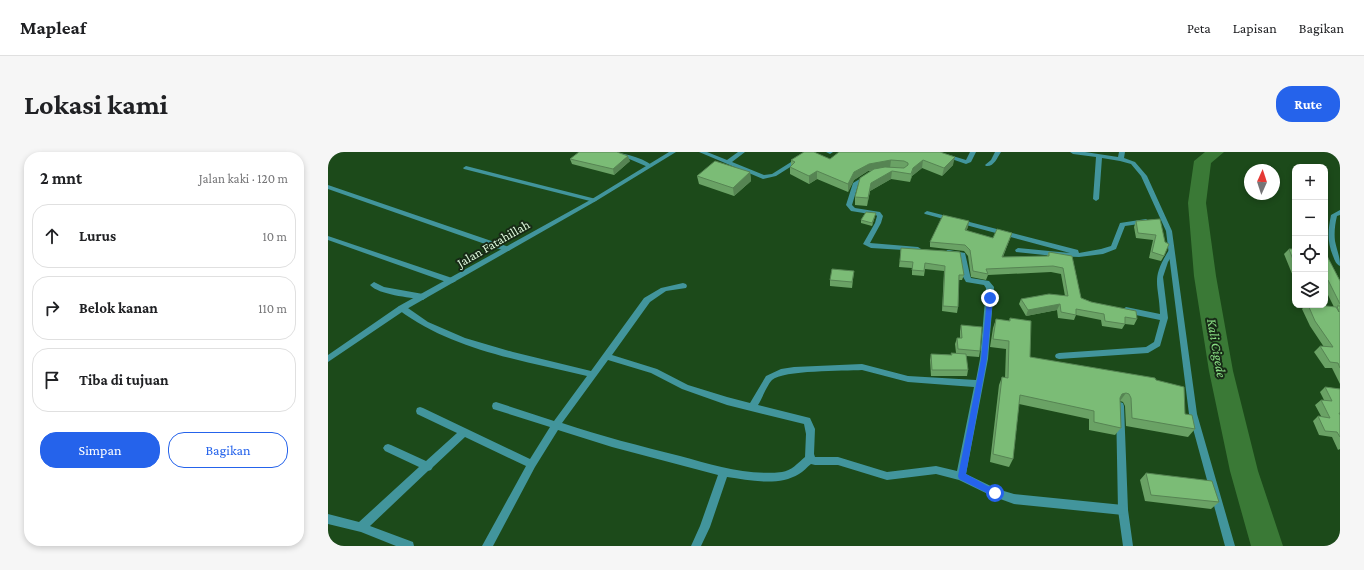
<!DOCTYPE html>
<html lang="id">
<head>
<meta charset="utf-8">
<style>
	:root { --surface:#fff; --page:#f6f6f6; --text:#202124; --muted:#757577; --line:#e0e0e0; --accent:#2563eb }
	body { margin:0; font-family:"Crimson Pro",serif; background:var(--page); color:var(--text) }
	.controls { position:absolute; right:12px; top:12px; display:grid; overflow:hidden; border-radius:8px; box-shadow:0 2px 6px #0003 }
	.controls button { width:36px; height:36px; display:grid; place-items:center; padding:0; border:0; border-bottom:1px solid var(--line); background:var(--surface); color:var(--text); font:20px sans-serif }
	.compass { position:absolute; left:916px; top:12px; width:36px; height:36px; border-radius:50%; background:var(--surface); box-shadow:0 2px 6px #0003; rotate:3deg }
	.stop { position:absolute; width:12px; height:12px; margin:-9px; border:3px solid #2563eb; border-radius:50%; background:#fff }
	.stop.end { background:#2563eb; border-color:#fff; box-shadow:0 1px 4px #0008 }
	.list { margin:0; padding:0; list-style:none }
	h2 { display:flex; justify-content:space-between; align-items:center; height:52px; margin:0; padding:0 16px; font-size:17px }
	h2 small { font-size:13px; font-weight:400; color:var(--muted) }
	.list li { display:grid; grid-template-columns:26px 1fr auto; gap:12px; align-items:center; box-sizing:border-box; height:64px; margin:0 8px 8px; padding:0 8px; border:1px solid var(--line); border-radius:16px }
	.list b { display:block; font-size:15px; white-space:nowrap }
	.list em { font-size:13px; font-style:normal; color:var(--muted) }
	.actions { display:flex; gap:8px; padding:12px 16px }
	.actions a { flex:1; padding:9px 0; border:1px solid var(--accent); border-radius:16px; text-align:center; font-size:14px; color:var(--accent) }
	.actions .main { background:var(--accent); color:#fff }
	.icon { flex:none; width:22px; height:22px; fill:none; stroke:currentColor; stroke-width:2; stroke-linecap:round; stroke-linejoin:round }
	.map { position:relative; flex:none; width:1012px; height:394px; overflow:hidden; border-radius:16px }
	header { display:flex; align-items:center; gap:24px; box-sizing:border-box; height:56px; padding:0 20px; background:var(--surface); border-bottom:1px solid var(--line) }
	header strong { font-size:19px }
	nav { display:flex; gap:22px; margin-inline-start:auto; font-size:14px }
	.intro { display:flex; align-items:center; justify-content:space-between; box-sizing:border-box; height:96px; padding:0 24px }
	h1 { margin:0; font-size:28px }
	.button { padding:10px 18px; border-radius:16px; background:var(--accent); color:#fff; font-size:14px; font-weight:700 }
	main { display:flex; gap:24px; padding:0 24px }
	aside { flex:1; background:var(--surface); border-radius:16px; box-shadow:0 2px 6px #0003 }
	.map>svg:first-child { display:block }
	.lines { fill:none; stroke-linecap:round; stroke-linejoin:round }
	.river { fill:#3a7936; fill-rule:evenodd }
	.service { fill:#42959c; fill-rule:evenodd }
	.minor { fill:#42959c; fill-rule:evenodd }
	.tertiary { fill:#42959c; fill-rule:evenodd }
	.wall { fill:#6aa265 }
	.shaded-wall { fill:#568453 }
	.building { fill:#7bbc76; stroke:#568453 }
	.route { fill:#2563eb }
	.labels { text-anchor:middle; stroke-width:4; stroke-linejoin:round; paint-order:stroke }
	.street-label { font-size:13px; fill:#dff9dd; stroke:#172a16 }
	.water-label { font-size:14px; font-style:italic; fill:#8be085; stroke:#172a16 }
</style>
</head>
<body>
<header>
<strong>Mapleaf</strong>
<nav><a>Peta</a><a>Lapisan</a><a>Bagikan</a></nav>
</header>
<div class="intro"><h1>Lokasi kami</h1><a class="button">Rute</a></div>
<main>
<aside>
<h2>2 mnt<small>Jalan kaki · 120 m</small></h2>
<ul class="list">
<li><svg class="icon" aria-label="ahead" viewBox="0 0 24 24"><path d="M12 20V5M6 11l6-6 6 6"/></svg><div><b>Lurus</b></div><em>10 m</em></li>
<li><svg class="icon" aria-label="right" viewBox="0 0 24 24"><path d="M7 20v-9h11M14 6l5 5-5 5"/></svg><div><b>Belok kanan</b></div><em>110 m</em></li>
<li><svg class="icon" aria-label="arrive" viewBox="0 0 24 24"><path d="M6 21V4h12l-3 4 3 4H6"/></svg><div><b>Tiba di tujuan</b></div></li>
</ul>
<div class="actions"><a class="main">Simpan</a><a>Bagikan</a></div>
</aside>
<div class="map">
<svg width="1012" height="394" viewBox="0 0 1012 394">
	<rect width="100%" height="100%" fill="#1c4a1a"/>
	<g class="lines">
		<path class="river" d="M877 0H896L883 11 878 51 888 124 905 219 930 319 955 394H923L902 319 881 219 866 124 860 51 866 9Z"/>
		<g class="service">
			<path d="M276 0C292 0 312 4 325 14L320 15 299 6Z"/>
			<path d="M371 0H379L399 8 410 0H417L404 10 436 23 444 22 479 0H486L448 24 435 27Z"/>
			<path d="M498 0H505L502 2Z"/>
			<path d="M642 0H648L643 10 638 12 615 4 618 2 638 8Z"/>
			<path d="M667 0H673C669 6 666 15 658 14L657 13 663 8Z"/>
			<path d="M138 14 268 47 269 48 266 50 136 17 135 16Z"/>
			<path d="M0 84 127 127 128 129 124 131H121L0 88Z"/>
			<path d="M841 98H843L846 100 840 110 835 125 840 166 832 194 820 201 731 207 728 206 727 204 728 202 731 201 818 195 826 190 832 168 798 161 794 158 798 155 832 162C831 131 822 128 841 98Z"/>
			<path d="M46 130 56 135 95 142 99 145 95 148C81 145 51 143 42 133Z"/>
			<path d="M792 250 795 251 796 254 800 358 805 394H795L790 358 788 254 789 251Z"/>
		</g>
		<g class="minor">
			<path d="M742 0H757L790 5 791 0H797L796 6 807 10 819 24 844 79 869 262 907 394H897L861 262 838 79 813 24 803 12 792 9 774 6 771 47 768 49 765 47 768 5 745 2Z"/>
			<path d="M540 22 542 23V25L530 33 524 53 527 56 552 60 555 64 553 71 542 91 590 95 593 97 592 99 543 96 535 92 547 71 549 64 548 63 523 59 518 53 525 31Z"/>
			<path d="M0 33 181 95 182 97 181 99H177L0 37Z"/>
			<path d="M1012 58V63L1009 64C1007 72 1006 81 1007 89 1009 99 1012 104 1012 114 1008 112 1007 109 1005 104 999 90 1000 78 1003 63Z"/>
			<path d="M599 59 750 98 751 101 773 97 783 94 792 71 818 67 821 69 818 71 797 74 788 97 775 102 751 105 726 104 688 100 687 98 690 96 742 101 597 62 596 61Z"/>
			<path d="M619 98H621L637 101 642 123 643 126 661 129 666 135 660 207 638 322 669 337 686 342 795 353 799 355 800 358 799 361 795 363 686 352 664 344 631 328 608 322 559 328 510 313H487L483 312C479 315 475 320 471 322 450 335 422 328 399 325L382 375 373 394H363L372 374 390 323 284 295 230 278 207 315 165 394H154L198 314 137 285 105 315 103 318 100 319 42 374 85 390 86 394H68L33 380 0 372V362L31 370 91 315 57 299 55 296 57 293 60 292 63 293 98 309 129 281 89 262 88 259 89 256 92 255 95 256 202 307 222 275 165 257 164 254 165 251 168 250 226 269 259 224C196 209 124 198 71 158L70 156 71 154H77L100 170 137 186 185 200 263 219 316 146 333 136 355 131 358 132 359 134 358 136 338 139 322 150 284 203 329 217 360 233 399 245 422 251 438 224 453 217 466 215 534 212 580 224 648 228 652 207 658 136 656 133 638 130 634 123 632 105 619 102 618 100ZM280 208 323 221 354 237 399 253 476 272 478 282 477 305C470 311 463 319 454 320 420 324 385 313 352 304 312 294 273 284 234 271ZM534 218 580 230 646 235 629 319 608 314 559 320 510 305H487L486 302 487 277 482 266 430 253C434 247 439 233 444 228 455 218 516 219 534 218Z"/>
		</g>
		<path class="tertiary" d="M341 0H348L268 49 77 158 0 210V203L71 154 264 47Z"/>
	</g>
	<g class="wall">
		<path d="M612 0 625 13 614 24 594 16 584 24 582 30 563 27 542 39 539 54 527 53V45L544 19H540L526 28 520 40 489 27 481 32 462 22V15L463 14V8L502 7Z"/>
		<path d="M242 7 302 9 286 23 244 12Z"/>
		<path d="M422 20 423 29 406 44 371 32 369 24Z"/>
		<path d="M547 64 544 74 533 71V68Z"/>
		<path d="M832 67 836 104 833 109 821 106 825 88 808 86 806 75 808 69Z"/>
		<path d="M640 75 638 79 665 86 684 81 675 105 719 104 721 100 744 104 753 146 809 167 806 173 797 172 794 177 774 174 773 168 748 163 746 168 730 166 729 158 698 164 691 152 693 147 737 144 733 122 723 120 660 123 658 128 643 125 640 104 636 99 602 95V90Z"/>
		<path d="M573 96 632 100 636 123 634 128H631L630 155 629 161 614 159 616 119 597 117 596 124 584 123V116L571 115Z"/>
		<path d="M961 97H967V129L956 102Z"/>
		<path d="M997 100 1012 129V232L1004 216H997L986 200 992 194 996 195 982 174 974 157 978 153H990L1006 155 997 137Z"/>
		<path d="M526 119 524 136 502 134V128Z"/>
		<path d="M682 166 702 205 828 228 857 262 867 277 860 285 798 274 797 254 795 250 792 249 793 276 787 283 761 278V267L691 252 685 307 681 315 662 310 671 233 674 225 677 226 678 197 662 195 665 176 668 167 681 169Z"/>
		<path d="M633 173 652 199 651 205 638 204 640 218 639 224H603L602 208 603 202 623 203V201H628L627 192 629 186H632V179Z"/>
		<path d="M997 235 1012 237V297L1010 298 1004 285 991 283 985 269 990 264H993L987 253 993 248H996L992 240Z"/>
		<path d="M818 321 891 350 883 357 817 349 812 328Z"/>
	</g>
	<g class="shaded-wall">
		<path d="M300 4 302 9 286 23 285 17Z"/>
		<path d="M627 5 625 13 614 24 616 16Z"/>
		<path d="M563 8 562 16 540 19 526 28 520 40V32L526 20 541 12Z"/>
		<path d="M595 8 594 16 584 24 582 30 585 16Z"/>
		<path d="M489 19V27L481 32V24Z"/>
		<path d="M564 19 563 27 542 39 539 54 540 46 543 31Z"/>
		<path d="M422 20 423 29 406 44 405 36Z"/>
		<path d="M548 61 547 64 544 74V71Z"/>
		<path d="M641 69 640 75 636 84 637 78Z"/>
		<path d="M684 81 682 87 672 111 674 105Z"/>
		<path d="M732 152 729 158 698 164 700 158Z"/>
		<path d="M798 241 792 249 789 250 794 242Z"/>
	</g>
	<g class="building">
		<path d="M251 0H289L300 4 285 17 242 7Z"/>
		<path d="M476 0H486L502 7 511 0H612L627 5 616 16 595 8 585 16 583 22 564 19 543 31 540 46 527 45 532 26 546 17 557 15 576 16 580 13V11L576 9 563 8 541 12 526 20 520 32 489 19 481 24 462 15 467 10 463 8Z"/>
		<path d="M387 9 422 20 405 36 369 24Z"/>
		<path d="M538 60 548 61 544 71 533 68Z"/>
		<path d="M615 63 641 69 637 78 665 86 669 77 684 81 674 105 721 104V100L744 104 753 146 763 150 808 159 809 167 797 165V172L777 169 776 162 748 157V163L733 160 732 152 700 158 693 147 721 142 740 144 735 116 725 114 658 117 660 122 645 119 642 98 637 93 602 90Z"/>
		<path d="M832 67 837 90 841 92 836 104 824 100 828 83 810 81 808 69Z"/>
		<path d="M573 96 632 100 636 123H631L630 155 615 154 617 114 597 111 596 119 584 118 585 110 572 109Z"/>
		<path d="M961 97H967V113Z"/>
		<path d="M997 100 1012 129V152L1000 128 997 127Z"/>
		<path d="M504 117 526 119 524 130 502 128Z"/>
		<path d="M980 153H990L1008 155 1011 160 1009 154H1012V216L1010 211 1002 210 992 194 1005 195 987 169Z"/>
		<path d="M682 166 703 169 702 205 827 226 828 228 856 235 857 262 864 263 867 277 804 266 803 246 801 242 798 241 794 242 792 246 793 276 766 270V259L692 243 685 307 665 302 674 225 680 226 681 189 665 187 668 167 682 169Z"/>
		<path d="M633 173 654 175 652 199 630 197 629 186H634Z"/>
		<path d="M623 201 638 202 640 218H604L603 202 624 203Z"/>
		<path d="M997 235 1012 237V261H1011L1012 263V285L1009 280 997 279 990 264 1002 266 993 248 1004 249Z"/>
		<path d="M818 321 884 329 891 350 823 343Z"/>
	</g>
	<path class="route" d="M662 144 665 146 659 207 638 322 669 339V344L667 345 631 327 630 324 653 207 659 146Z"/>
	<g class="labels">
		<g class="street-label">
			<text transform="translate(165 91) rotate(-30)" y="5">Jalan Fatahillah</text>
		</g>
		<g class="water-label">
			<text transform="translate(889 196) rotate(80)" y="5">Kali Cigede</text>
		</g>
	</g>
</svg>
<div class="controls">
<button>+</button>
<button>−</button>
<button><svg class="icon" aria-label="locate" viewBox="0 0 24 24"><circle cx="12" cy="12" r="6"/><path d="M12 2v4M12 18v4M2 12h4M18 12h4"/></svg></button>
<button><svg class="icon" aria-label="layers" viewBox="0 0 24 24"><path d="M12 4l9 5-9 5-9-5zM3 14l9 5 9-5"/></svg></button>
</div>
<svg class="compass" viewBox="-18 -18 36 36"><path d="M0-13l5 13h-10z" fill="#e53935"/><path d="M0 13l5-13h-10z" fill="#757577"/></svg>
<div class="stop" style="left:667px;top:341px"></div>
<div class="stop end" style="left:662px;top:146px"></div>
</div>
</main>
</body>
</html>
